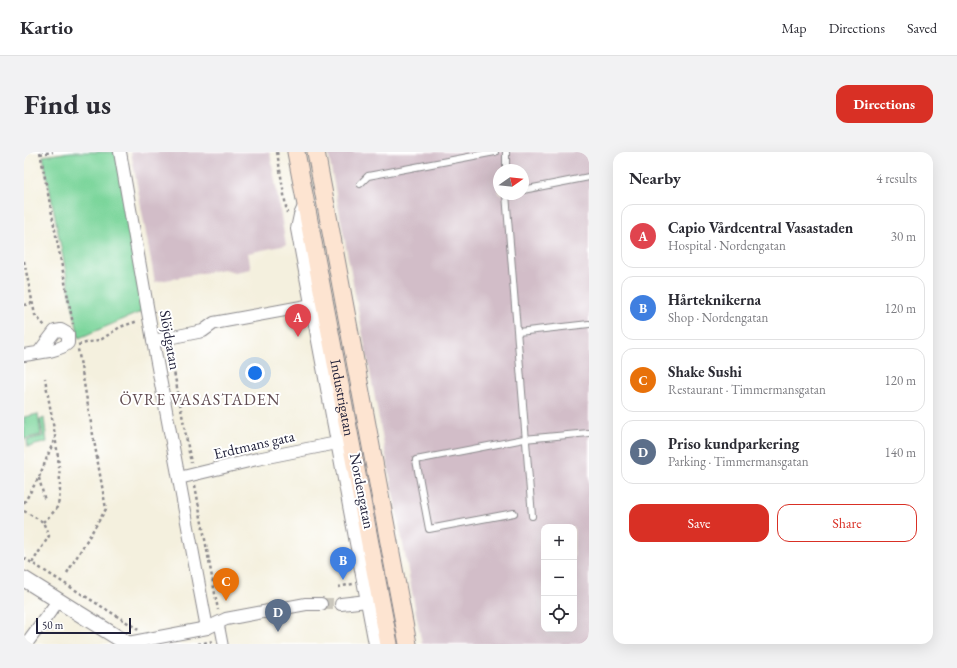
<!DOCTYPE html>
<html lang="en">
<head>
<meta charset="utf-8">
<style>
	:root { --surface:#fff; --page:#f2f2f3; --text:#2b2b33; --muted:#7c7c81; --line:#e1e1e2; --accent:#d93025 }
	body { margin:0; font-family:"EB Garamond",serif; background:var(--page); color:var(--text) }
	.controls { position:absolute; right:12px; bottom:12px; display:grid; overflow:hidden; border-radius:8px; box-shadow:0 4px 16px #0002 }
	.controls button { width:36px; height:36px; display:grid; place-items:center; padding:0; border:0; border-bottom:1px solid var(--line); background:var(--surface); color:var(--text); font:20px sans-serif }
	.compass { position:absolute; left:469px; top:12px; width:36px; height:36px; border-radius:50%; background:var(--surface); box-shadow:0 4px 16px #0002; rotate:76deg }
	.scale { position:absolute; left:12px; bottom:10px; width:95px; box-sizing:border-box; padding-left:4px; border:2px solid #22223b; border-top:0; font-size:11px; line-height:14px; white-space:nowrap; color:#22223b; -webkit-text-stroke:3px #fff; paint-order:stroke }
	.you { position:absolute; left:231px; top:221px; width:14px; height:14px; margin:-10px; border:3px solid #fff; border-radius:50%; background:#1a73e8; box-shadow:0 0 0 6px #1a73e833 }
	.badge { display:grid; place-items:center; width:26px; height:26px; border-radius:50%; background:var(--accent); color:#fff; font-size:13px; font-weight:700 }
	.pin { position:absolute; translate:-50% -33px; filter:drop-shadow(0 1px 2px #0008) }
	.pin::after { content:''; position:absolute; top:21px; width:14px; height:12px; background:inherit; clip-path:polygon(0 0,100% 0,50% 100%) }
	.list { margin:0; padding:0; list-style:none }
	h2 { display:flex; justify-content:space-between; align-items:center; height:52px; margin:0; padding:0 16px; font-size:17px }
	h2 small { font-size:13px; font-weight:400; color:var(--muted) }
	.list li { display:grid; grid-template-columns:26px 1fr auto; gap:12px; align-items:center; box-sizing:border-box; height:64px; margin:0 8px 8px; padding:0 8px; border:1px solid var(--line); border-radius:12px }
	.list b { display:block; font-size:15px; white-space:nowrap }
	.list p { margin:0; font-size:13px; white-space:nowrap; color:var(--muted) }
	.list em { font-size:13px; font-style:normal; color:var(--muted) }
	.actions { display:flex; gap:8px; padding:12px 16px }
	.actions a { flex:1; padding:9px 0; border:1px solid var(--accent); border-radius:12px; text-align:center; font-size:14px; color:var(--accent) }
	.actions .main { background:var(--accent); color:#fff }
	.icon { flex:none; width:22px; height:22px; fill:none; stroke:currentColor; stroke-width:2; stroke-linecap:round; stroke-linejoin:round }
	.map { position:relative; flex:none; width:565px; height:492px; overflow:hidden; border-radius:12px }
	header { display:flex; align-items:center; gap:24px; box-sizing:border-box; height:56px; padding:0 20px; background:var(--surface); border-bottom:1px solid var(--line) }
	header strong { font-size:19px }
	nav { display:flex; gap:22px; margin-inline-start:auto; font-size:14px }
	.intro { display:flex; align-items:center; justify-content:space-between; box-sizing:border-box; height:96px; padding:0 24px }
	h1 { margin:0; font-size:28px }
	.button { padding:10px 18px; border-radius:12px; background:var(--accent); color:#fff; font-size:14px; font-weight:700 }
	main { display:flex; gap:24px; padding:0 24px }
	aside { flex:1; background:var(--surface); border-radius:12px; box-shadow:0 4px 16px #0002 }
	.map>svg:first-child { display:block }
	.industrial { fill:#d2bdc8; fill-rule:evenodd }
	.green { fill:#7cd59b; stroke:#4f7c6b }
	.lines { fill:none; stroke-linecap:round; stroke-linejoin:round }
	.minor-tunnel { stroke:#cac7bd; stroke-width:12; stroke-dasharray:12 6; stroke-linecap:butt }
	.service-casing { stroke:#8b898c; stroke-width:8 }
	.pedestrian-casing { stroke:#8b898c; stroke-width:11 }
	.minor-casing { stroke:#8b898c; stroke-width:14 }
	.tertiary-casing { stroke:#8b898c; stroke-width:17 }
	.secondary-casing { stroke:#8b898c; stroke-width:19 }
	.path { stroke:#8b898c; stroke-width:2.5; stroke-dasharray:3 3; stroke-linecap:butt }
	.service { stroke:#fff; stroke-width:6 }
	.pedestrian { stroke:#fff; stroke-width:9 }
	.minor { stroke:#fff; stroke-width:12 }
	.tertiary { stroke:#fff; stroke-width:15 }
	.secondary { stroke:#fde4d1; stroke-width:17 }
	.labels { text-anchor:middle; stroke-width:4; stroke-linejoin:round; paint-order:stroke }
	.street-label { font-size:15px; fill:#22223b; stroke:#fff }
	.neighbourhood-label { font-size:16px; letter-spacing:1px; fill:#624d52; stroke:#fff }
</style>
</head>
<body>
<header>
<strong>Kartio</strong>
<nav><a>Map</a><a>Directions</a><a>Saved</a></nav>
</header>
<div class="intro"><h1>Find us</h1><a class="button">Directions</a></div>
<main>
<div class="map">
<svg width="565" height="492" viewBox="0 0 565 492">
	<rect width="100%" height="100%" fill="#fff"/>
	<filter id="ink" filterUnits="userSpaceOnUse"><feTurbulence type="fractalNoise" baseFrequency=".025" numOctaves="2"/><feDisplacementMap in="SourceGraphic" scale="8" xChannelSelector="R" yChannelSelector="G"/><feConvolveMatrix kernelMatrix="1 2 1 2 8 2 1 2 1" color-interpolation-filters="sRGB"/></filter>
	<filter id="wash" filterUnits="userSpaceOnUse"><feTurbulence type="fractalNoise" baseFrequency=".012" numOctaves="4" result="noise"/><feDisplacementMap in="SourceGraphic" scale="16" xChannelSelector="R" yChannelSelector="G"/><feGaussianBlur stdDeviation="0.9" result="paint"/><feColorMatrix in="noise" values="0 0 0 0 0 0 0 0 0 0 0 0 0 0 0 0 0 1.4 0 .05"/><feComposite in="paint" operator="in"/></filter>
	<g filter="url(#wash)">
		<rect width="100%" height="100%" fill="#f4f0de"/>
		<g class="industrial">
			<path d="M107 0H246L262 93 224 101 227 117 211 120 199 117 131 130Z"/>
			<path d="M304 0H565V492H398ZM475 18H499V42H475ZM520 375H550V477H520Z"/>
		</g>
		<g class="green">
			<path d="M47 0H92L119 159 55 186 19 4Z"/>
			<path d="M14 262 17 283 0 287V265Z"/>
			<path d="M20 266 23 290 4 295 3 288 19 284 16 268Z"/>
		</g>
	</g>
	<g filter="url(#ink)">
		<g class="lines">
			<path class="minor-tunnel" d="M297 452H317"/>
			<defs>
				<g id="service">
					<path d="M482 0V18"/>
					<path d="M336 32 344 24 471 0"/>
					<path d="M499 38 565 25"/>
					<path d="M482 42 508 364"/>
					<path d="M494 180 565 172"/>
					<path d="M490 361 405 377 392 308 500 287 565 281"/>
				</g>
				<path id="pedestrian" d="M195 471 199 492"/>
				<g id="minor">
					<path d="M96 0 131 200 183 476"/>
					<path d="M282 50 276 63 273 77 351 492"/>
					<path d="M129 189 179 179 190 171 288 153"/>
					<path d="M0 203C11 201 37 199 44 191V182L37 178 31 179 15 200"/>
					<path d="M155 326 233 307 313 291"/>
					<path d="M317 452 343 449"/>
					<path d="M104 491 183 476 202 467 282 452H297"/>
					<path d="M2 492 34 449"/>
				</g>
				<path id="tertiary" d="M0 427 104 492"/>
				<g id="secondary">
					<path id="s1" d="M272 0 365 492"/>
					<path d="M292 0 384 492"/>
				</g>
			</defs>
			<use href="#service" class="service-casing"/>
			<use href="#pedestrian" class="pedestrian-casing"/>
			<use href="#minor" class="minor-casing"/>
			<use href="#tertiary" class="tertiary-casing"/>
			<use href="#secondary" class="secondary-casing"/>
			<g class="path">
				<path d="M16 0 49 172"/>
				<path d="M253 0 263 61"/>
				<path d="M16 2 29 0"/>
				<path d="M0 109 11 163 21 174"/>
				<path d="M0 153 8 151"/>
				<path d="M54 193 78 187 96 175 114 169"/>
				<path d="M146 198 167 311"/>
				<path d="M15 326 21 349"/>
				<path d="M171 333 194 458"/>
				<path d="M0 351 15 325 31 286"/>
				<path d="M0 359 19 370 25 384 8 411"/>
				<path d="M19 370C23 366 30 361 33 355 43 333 25 253 21 226"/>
				<path d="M0 406 112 476 114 478"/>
				<path d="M43 421 82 357 54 197"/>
				<path d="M314 435 329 432"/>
				<path d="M174 492 190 489"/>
			</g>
			<use href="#service" class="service"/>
			<use href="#pedestrian" class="pedestrian"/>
			<use href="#minor" class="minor"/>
			<use href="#tertiary" class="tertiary"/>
			<use href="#secondary" class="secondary"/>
		</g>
	</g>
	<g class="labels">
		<g class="street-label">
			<text transform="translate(146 188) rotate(80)" y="5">Slöjdgatan</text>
			<text dy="5" stroke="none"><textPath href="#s1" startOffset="250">Industrigatan</textPath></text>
			<text transform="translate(230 293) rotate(-13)" y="5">Erdtmans gata</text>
			<text transform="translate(338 339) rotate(79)" y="5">Nordengatan</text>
		</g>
		<g class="neighbourhood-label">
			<text x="176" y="253">ÖVRE VASASTADEN</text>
		</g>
	</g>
</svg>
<div class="controls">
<button>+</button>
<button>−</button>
<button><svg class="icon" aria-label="locate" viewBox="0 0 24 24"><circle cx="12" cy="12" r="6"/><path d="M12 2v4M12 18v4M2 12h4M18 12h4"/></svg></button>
</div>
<svg class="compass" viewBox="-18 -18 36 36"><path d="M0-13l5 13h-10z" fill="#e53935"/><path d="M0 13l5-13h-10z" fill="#7c7c81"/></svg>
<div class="scale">50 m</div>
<div class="you"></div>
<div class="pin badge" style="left:274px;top:185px;background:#e0444e">A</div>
<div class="pin badge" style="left:319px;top:428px;background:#3f7fe0">B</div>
<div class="pin badge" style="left:202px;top:449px;background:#e8710a">C</div>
<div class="pin badge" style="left:254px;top:480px;background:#5c6f8a">D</div>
</div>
<aside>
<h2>Nearby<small>4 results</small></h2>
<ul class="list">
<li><span class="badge" style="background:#e0444e">A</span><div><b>Capio Vårdcentral Vasastaden</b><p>Hospital · Nordengatan</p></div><em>30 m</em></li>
<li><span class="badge" style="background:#3f7fe0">B</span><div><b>Hårteknikerna</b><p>Shop · Nordengatan</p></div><em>120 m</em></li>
<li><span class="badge" style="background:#e8710a">C</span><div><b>Shake Sushi</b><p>Restaurant · Timmermansgatan</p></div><em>120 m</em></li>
<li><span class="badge" style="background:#5c6f8a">D</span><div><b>Priso kundparkering</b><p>Parking · Timmermansgatan</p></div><em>140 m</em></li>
</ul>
<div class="actions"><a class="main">Save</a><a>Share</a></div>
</aside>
</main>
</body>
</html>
